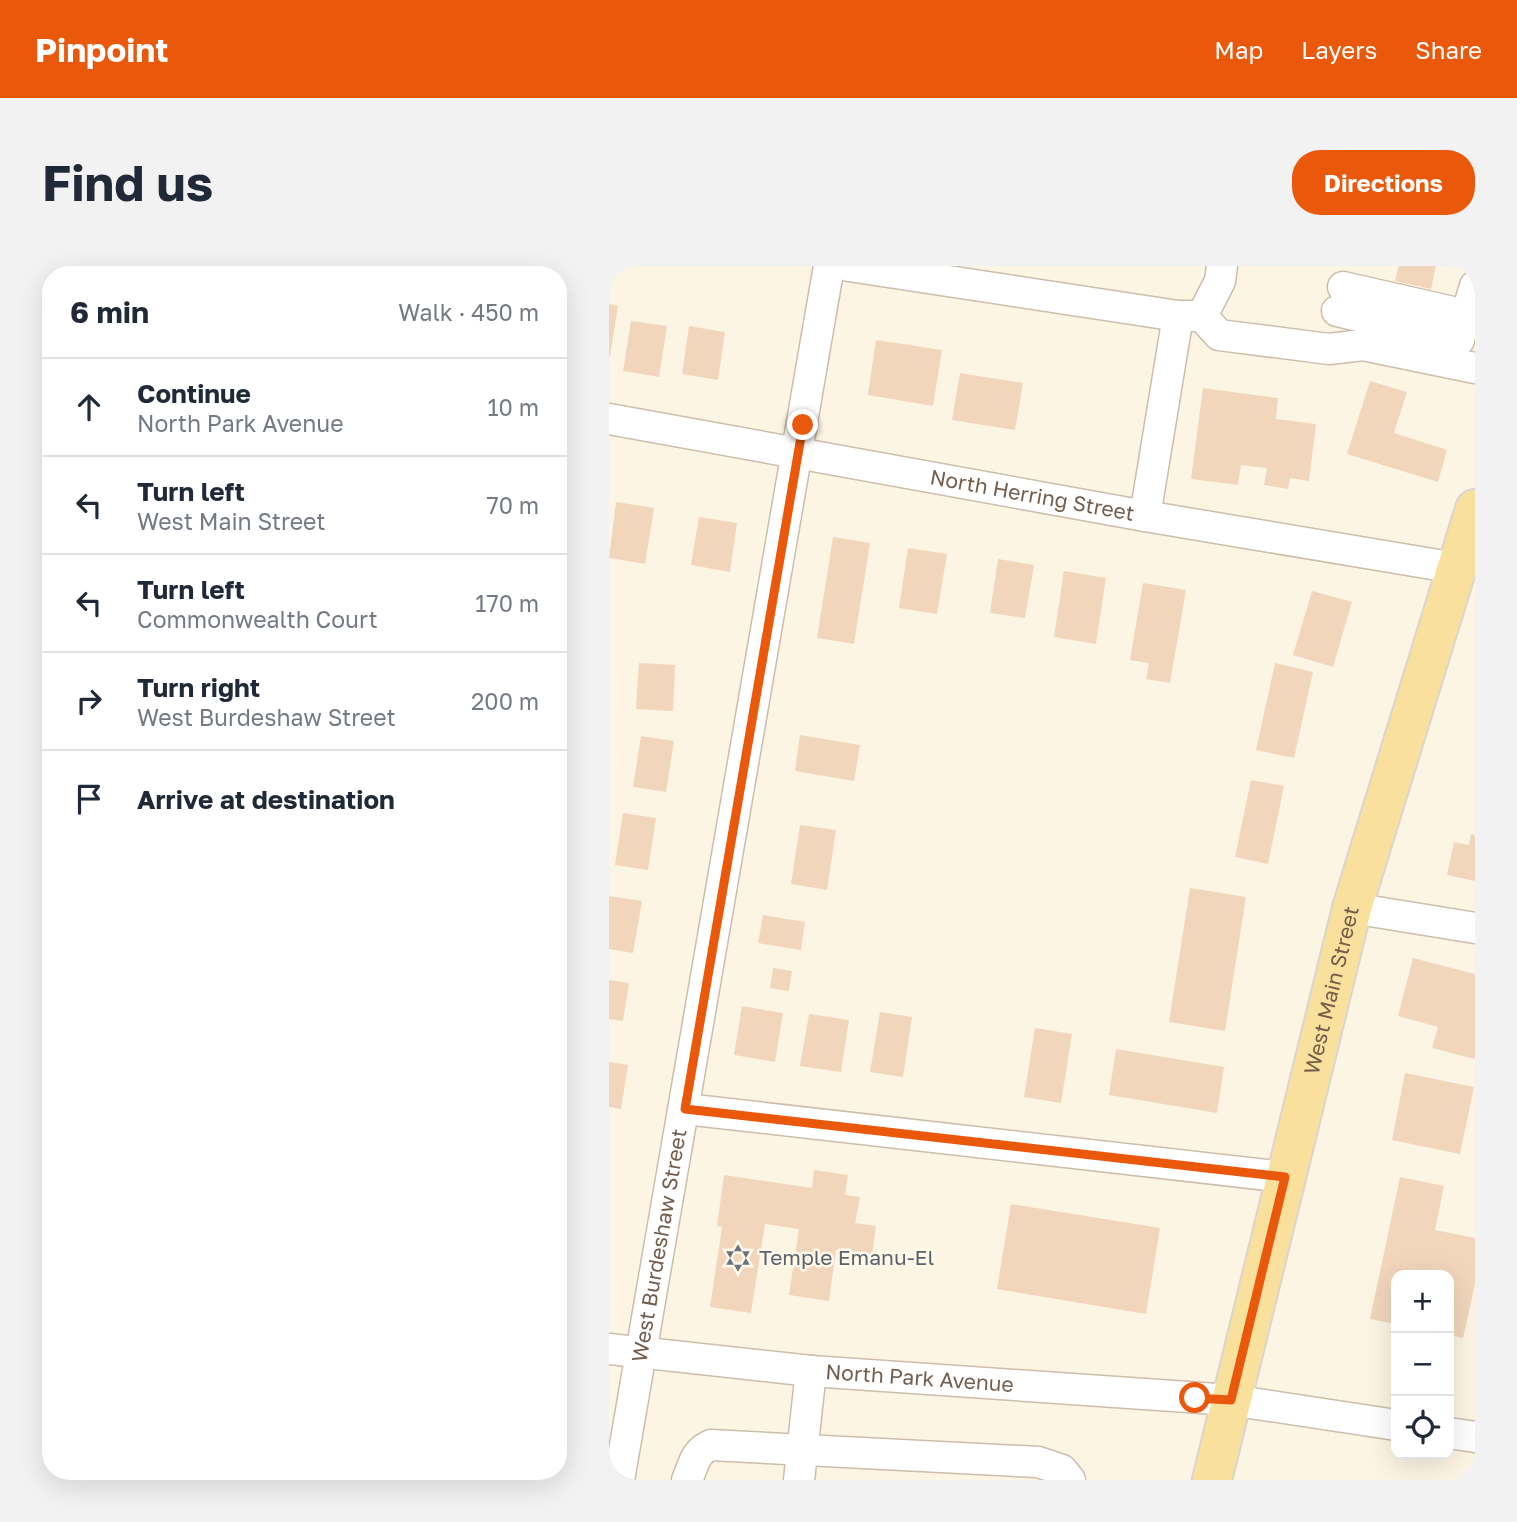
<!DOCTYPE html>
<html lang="en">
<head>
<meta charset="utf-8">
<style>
	:root { --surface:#fff; --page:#f2f2f3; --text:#1f2937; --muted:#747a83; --line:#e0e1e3; --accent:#ea580c }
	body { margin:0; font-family:"Golos Text",sans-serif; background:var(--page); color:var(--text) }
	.controls { position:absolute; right:21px; bottom:21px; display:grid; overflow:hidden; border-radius:14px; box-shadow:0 7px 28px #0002 }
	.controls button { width:63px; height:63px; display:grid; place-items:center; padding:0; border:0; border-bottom:2px solid var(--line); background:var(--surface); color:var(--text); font:35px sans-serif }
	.stop { position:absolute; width:21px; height:21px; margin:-16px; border:5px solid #ea580c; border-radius:50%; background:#fff }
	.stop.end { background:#ea580c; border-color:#fff; box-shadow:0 2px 7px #0008 }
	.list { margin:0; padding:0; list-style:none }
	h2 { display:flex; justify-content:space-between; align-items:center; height:91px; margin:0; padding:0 28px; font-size:30px }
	h2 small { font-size:23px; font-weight:400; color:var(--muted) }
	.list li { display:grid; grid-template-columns:46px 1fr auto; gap:21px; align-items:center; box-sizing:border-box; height:98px; padding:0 28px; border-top:2px solid var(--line) }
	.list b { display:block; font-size:26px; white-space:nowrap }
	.list p { margin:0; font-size:23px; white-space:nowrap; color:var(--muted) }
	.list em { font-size:23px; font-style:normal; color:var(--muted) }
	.icon { flex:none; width:38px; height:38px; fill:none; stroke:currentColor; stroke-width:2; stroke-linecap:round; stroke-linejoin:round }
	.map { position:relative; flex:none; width:866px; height:1214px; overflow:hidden; border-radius:28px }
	header { display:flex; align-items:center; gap:42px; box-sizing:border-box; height:98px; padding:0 35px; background:var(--accent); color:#fff }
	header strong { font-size:33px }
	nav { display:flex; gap:38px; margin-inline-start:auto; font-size:24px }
	.intro { display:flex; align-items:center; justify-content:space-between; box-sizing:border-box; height:168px; padding:0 42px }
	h1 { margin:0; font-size:49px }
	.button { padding:18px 32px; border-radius:28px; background:var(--accent); color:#fff; font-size:24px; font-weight:700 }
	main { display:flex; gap:42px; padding:0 42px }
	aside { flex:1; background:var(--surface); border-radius:28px; box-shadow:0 7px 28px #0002 }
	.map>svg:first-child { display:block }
	.building { fill:#f1d6bc }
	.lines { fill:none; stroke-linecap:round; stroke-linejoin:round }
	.minor-casing { stroke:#cdbdaa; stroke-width:33 }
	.major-casing { stroke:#dbd5d0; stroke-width:42 }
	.minor { stroke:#fff; stroke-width:30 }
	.major { stroke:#fae09d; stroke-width:38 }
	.route { stroke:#ea580c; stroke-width:9 }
	.labels { text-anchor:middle; stroke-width:5; stroke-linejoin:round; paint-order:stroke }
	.street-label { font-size:21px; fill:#745d4a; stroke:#fff9ea }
	.worship-label { font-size:21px; fill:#5b616d; stroke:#fff9ea; text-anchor:start }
</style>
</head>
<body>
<header>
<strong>Pinpoint</strong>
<nav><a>Map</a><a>Layers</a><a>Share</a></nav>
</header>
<div class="intro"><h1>Find us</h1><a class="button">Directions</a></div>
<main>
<aside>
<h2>6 min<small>Walk · 450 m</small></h2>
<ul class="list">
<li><svg class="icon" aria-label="ahead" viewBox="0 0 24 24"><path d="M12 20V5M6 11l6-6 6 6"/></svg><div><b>Continue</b><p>North Park Avenue</p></div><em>10 m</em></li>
<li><svg class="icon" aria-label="left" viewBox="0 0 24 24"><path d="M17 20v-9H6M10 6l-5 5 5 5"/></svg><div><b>Turn left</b><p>West Main Street</p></div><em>70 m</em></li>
<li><svg class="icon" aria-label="left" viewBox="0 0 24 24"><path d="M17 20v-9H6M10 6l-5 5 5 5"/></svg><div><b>Turn left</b><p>Commonwealth Court</p></div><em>170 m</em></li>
<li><svg class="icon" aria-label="right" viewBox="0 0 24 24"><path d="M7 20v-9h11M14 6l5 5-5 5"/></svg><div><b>Turn right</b><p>West Burdeshaw Street</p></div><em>200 m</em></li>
<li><svg class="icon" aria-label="arrive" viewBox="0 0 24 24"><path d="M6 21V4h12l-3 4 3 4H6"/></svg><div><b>Arrive at destination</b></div></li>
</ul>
</aside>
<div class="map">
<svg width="866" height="1214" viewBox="0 0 866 1214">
	<rect width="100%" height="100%" fill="#fcf5e4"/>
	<g class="building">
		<path d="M790 0H827L822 23 786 15Z"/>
		<path d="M0 38 9 40 1 90H0Z"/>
		<path d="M22 55 58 60 50 111 14 105Z"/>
		<path d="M80 60 116 66 109 114 73 108Z"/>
		<path d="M267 74 333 84 324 140 259 129Z"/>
		<path d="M351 107 414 117 406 164 343 154Z"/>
		<path d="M761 115 798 126 785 167 838 184 829 216 738 188Z"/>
		<path d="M594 122 669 132 667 153 707 158 700 215 681 212 679 223 655 219 658 202 632 199 629 219 582 213Z"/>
		<path d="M7 236 45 242 36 298 0 292Z"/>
		<path d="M90 251 128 257 121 306 82 299Z"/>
		<path d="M224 271 261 277 245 378 208 372Z"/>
		<path d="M299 282 338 288 328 348 290 342Z"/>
		<path d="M389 293 425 299 416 352 381 347Z"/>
		<path d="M455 305 497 312 487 378 445 371Z"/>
		<path d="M534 317 577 324 561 417 537 413 540 397 521 394Z"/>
		<path d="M703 325 743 336 724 401 684 389Z"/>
		<path d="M30 397 66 399 64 445 27 443Z"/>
		<path d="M666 397 704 406 685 492 647 484Z"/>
		<path d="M191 469 251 479 245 515 186 505Z"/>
		<path d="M32 470 65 475 57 526 24 521Z"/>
		<path d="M642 514 675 520 659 598 626 591Z"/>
		<path d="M14 547 47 552 39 604 6 599Z"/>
		<path d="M191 559 227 564 218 624 182 618Z"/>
		<path d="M862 568 866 569V615L838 609 845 576 860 579Z"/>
		<path d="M581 622 637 631 616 765 560 756Z"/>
		<path d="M0 630 33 635 24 687 0 683Z"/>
		<path d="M154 649 196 656 192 684 149 677Z"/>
		<path d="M804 692 866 708V793L823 782 829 761 789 750Z"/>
		<path d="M164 702 183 705 180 725 161 722Z"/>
		<path d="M0 714 20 717 14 755 0 753Z"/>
		<path d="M133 740 174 747 166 796 125 789Z"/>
		<path d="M271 746 303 751 294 811 261 806Z"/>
		<path d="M200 748 240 754 232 806 191 800Z"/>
		<path d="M426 762 463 768 452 837 415 831Z"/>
		<path d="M507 783 615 801 608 847 500 829Z"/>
		<path d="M0 796 19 799 12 843 0 841Z"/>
		<path d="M796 807 865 821 851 888 783 874Z"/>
		<path d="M205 904 239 909 236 929 251 931 246 957 267 960 263 989 227 984 220 1035 180 1029 190 963 156 958 142 1047 101 1041 113 961 108 960 115 909 203 922Z"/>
		<path d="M791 911 835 920 826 964 866 972V1018L854 1072 840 1069V1009H787V1058L761 1053Z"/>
		<path d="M402 938 551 962 537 1048 388 1023Z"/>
	</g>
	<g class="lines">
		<defs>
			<g id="minor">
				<path d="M240 0 569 50H593L611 15 613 0"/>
				<path d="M734 21 857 49"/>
				<path d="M728 45 850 74"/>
				<path d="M593 50 610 69 720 83 754 79 866 102"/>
				<path d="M852 67 866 20"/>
				<path id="s1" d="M0 153 536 250 847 302"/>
				<path d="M536 250 569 50"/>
				<path d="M743 642 866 662"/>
				<path d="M76 843 676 911"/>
				<path id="s2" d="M0 1083 202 1105 622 1134 787 1159"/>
				<path d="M840 1167 866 1171"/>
				<path id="s3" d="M10 1214 220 0"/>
				<path d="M78 1214C85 1199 85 1186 102 1179L429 1196 453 1204 461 1214"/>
				<path d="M190 1214 202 1105"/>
			</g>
			<g id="major">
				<path id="s4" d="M603 1214 743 642 866 243"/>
			</g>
		</defs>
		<use href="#minor" class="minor-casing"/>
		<use href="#major" class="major-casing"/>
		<use href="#minor" class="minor"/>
		<use href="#major" class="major"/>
	</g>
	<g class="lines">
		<path class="route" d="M194 159 76 843 676 911 622 1134 586 1132"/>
	</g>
	<defs>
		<symbol id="synagogue-bare" viewBox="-9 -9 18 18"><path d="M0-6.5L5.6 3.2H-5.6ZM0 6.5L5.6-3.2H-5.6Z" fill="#6b7280" stroke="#fff9ea" stroke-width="2.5" paint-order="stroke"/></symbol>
	</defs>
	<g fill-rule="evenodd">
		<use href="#synagogue-bare" x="110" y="973" width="38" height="38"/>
	</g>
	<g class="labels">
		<g class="street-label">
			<text dy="7" stroke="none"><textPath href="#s1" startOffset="430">North Herring Street</textPath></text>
			<text dy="7" stroke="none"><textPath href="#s4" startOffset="504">West Main Street</textPath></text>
			<text dy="7" stroke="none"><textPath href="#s3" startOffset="238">West Burdeshaw Street</textPath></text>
			<text dy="7" stroke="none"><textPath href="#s2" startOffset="312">North Park Avenue</textPath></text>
		</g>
		<g class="worship-label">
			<text x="150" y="999">Temple Emanu-El</text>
		</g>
	</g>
</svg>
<div class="controls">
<button>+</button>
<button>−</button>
<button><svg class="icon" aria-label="locate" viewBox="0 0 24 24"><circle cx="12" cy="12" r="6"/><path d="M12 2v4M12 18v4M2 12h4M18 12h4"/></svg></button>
</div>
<div class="stop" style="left:586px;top:1132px"></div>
<div class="stop end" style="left:194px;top:159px"></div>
</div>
</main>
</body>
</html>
